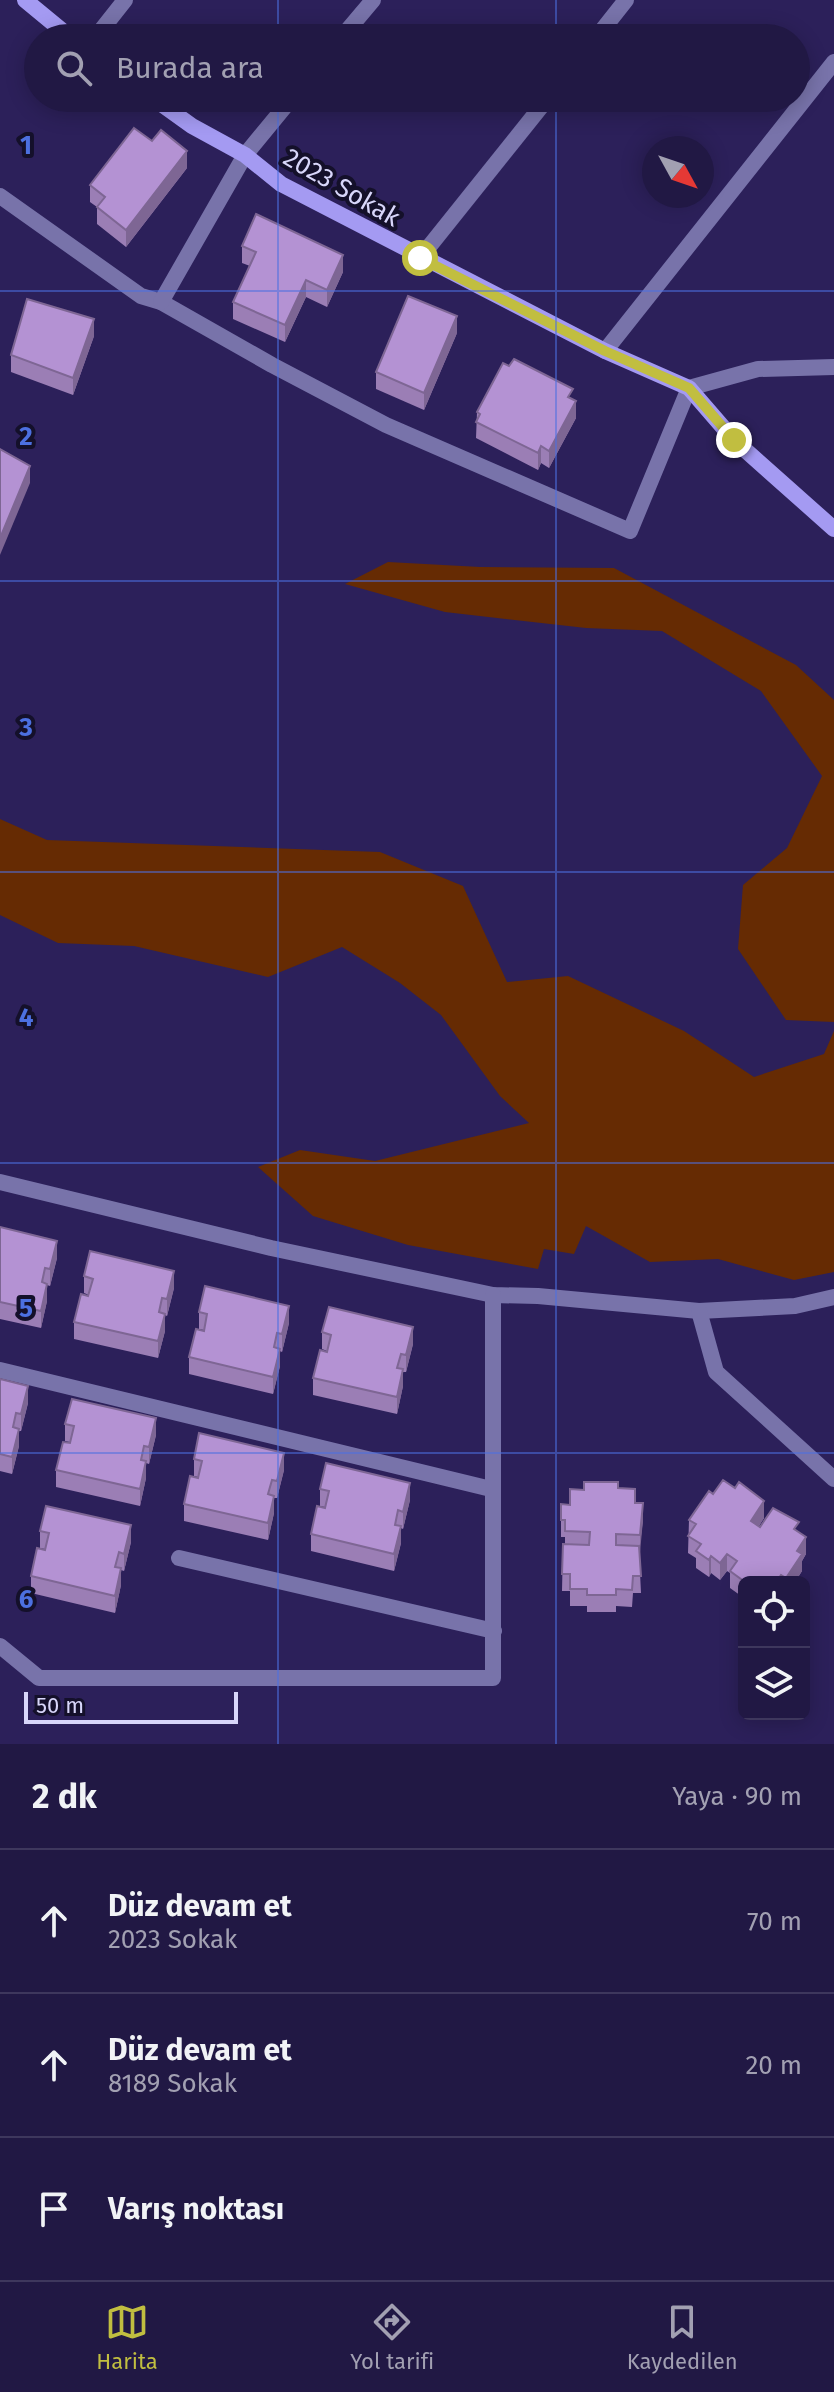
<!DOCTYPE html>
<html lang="tr">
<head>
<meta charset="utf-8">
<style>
	:root { --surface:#211844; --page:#29214b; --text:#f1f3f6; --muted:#a2a0b2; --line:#3e375d; --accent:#c1be40 }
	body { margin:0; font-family:"Fira Sans",sans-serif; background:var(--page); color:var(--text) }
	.controls { position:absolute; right:24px; bottom:24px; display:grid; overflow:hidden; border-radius:12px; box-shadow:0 4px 20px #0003 }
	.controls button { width:72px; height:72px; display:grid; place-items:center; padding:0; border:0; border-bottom:2px solid var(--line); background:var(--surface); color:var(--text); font:40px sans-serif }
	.compass { position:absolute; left:642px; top:136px; width:72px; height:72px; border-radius:50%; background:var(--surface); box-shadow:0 4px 20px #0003; rotate:130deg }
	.scale { position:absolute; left:24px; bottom:20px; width:214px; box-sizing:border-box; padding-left:8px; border:4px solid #d8d6fa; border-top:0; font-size:22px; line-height:28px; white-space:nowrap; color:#d8d6fa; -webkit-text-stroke:6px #14102a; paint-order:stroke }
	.stop { position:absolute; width:24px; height:24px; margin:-18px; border:6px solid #c1be40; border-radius:50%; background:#fff }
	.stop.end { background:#c1be40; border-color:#fff; box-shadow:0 2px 8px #0008 }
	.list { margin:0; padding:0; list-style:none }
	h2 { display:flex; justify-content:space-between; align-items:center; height:104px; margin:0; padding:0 32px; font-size:34px }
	h2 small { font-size:26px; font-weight:400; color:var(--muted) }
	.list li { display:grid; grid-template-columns:52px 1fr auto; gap:24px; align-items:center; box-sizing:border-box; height:144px; padding:0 32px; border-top:2px solid var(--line) }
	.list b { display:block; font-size:30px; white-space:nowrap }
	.list p { margin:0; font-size:26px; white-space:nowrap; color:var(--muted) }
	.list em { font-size:26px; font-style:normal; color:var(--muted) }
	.icon { flex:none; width:44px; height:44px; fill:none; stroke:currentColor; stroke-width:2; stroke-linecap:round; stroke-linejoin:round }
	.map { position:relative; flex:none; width:834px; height:1744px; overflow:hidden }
	.search { position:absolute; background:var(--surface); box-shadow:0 4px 20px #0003; left:24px; right:24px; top:24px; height:88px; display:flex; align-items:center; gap:20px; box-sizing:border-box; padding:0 28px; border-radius:44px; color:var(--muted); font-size:30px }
	.sheet { height:536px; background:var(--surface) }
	nav { display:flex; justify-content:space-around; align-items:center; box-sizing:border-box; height:112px; border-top:2px solid var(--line); background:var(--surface); font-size:22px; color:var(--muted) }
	nav a { display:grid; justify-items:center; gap:4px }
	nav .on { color:var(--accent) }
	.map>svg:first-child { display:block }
	.green { fill:#662b03 }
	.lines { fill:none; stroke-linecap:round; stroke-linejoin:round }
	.lane { stroke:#7873aa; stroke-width:16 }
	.street { stroke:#7873aa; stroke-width:16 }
	.secondary { stroke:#a49af2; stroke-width:16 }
	.wall { fill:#9b7eb5 }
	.shaded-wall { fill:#7e6694 }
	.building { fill:#b492d3; stroke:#7e6694; stroke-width:2 }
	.route { stroke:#c1be40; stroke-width:10 }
	.grid { fill:none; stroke:#4c70e0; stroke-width:2; stroke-opacity:0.55 }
	.labels { text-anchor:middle; stroke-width:8; stroke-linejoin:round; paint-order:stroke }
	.street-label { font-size:26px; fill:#d8d6fa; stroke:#14102a }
	.grid-label { font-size:26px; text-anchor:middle; font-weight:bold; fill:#4c70e0; stroke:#14102a; stroke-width:8; stroke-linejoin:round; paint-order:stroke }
</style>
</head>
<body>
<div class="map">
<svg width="834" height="1744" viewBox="0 0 834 1744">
	<rect width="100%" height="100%" fill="#2c205a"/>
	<g class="green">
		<path d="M388 562 480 567 614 568 796 665 834 700V1022L786 1020 738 949 743 885 787 848 822 776 761 691 662 631 586 628 445 612 345 584Z"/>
		<path d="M0 819 47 840 380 852 463 886 507 982 568 976 684 1031 754 1077 824 1054 834 1031V1272L794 1280 718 1259 650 1262 586 1226 574 1254 544 1249 538 1269 408 1245 313 1216 258 1167 300 1150 375 1161 529 1123 500 1096 441 1015 400 983 342 947 268 977 134 946 58 943 0 915Z"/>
	</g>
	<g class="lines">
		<g class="lane">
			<path d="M0 1370 491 1489"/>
			<path d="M179 1558 494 1631"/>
		</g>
		<g class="street">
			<path d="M95 38 125 0"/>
			<path d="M341 38 373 0"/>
			<path d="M596 38 626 0"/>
			<path d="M0 196 141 296 161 302 272 365 386 425 630 531 689 388 758 369 834 367"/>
			<path d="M420 258 548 98"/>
			<path d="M161 302 245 155 292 98"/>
			<path d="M605 351 834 62"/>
			<path d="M0 1182 271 1248 493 1295 538 1296 699 1311 795 1306 834 1297"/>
			<path d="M699 1311 716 1372 834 1479"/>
			<path d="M0 1646 39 1678H493V1295"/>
		</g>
		<g class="secondary">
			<path d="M25 0 71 38"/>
			<path d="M153 98 192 126 245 155 281 184 605 351 689 388 734 440 834 529"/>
		</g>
	</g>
	<g class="wall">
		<path d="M187 168 126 247 97 224V207L90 202V185Z"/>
		<path d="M242 246 343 272 327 307 306 297 285 342 233 319V302L250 266 242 263Z"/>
		<path d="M457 333 424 410 376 389V372Z"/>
		<path d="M94 336 73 395 11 372V355Z"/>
		<path d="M573 399 576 418 549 468 541 463 538 470 476 438 477 412Z"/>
		<path d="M0 1227 57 1258 50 1286 47 1285V1301L41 1328 0 1319Z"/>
		<path d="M84 1276 174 1288 167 1316 165 1315V1331L158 1358 74 1339V1322L89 1295 84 1293Z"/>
		<path d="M199 1312 289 1323 282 1352 280 1351V1366L273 1394 189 1374V1357L204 1330 199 1329Z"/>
		<path d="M322 1332 413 1344 406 1372H403V1386L397 1414 313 1395V1378L327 1351 322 1349Z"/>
		<path d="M0 1379 28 1403 21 1431H19V1446L12 1474 0 1471Z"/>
		<path d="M65 1424 156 1435 149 1464 146 1463V1478L140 1506 56 1487V1470L70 1442 65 1441Z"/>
		<path d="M194 1459 284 1470 277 1498H274V1513L268 1540 184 1521V1504L198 1477 194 1476Z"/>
		<path d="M618 1488 635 1503 643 1520 639 1552 641 1593H633L632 1607 616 1606V1612H587V1606H570V1591H562L563 1544H565V1537H561V1504L570 1505 584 1490Z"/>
		<path d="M320 1489 410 1500 403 1529 401 1528V1543L394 1571 311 1551V1534L325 1507 320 1506Z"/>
		<path d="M713 1494 764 1518 759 1526 799 1532 806 1554 802 1561V1571L795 1582H744V1598L730 1588V1573L727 1571 720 1580 711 1573 709 1577 696 1568V1558L688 1553 689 1520Z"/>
		<path d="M40 1531 131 1542 124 1571 121 1570V1585L115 1613 31 1593V1576L45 1549 40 1548Z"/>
	</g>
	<g class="shaded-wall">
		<path d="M187 151V168L126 247V230Z"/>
		<path d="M343 255V272L327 307V290Z"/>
		<path d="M306 280V297L285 342V325Z"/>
		<path d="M457 316V333L424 410V393Z"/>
		<path d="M94 319V336L73 395V378Z"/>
		<path d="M576 401V418L549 468V451Z"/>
		<path d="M541 446V463L538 470V453Z"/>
		<path d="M30 466V483L0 555V538Z"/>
		<path d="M57 1241V1258L50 1286V1269Z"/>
		<path d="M174 1271V1288L167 1316V1299Z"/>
		<path d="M47 1284V1301L41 1328V1311Z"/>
		<path d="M289 1306V1323L282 1352V1334Z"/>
		<path d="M165 1314V1331L158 1358V1341Z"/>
		<path d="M413 1327V1344L406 1372V1355Z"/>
		<path d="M280 1349V1366L273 1394V1377Z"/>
		<path d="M403 1369V1386L397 1414V1397Z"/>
		<path d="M28 1386V1403L21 1431V1414Z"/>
		<path d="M156 1418V1435L149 1464V1447Z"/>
		<path d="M19 1429V1446L12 1474V1457Z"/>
		<path d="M284 1453V1470L277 1498V1481Z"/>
		<path d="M146 1461V1478L140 1506V1489Z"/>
		<path d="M410 1483V1500L403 1529V1512Z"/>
		<path d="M274 1496V1513L268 1540V1523Z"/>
		<path d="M764 1501V1518L751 1538V1521Z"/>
		<path d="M643 1503V1520L640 1552V1535Z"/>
		<path d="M131 1525V1542L124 1571V1554Z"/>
		<path d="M401 1526V1543L394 1571V1554Z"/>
		<path d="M806 1537V1554L802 1561V1571L795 1582H786V1578L797 1551Z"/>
		<path d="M727 1554V1571L720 1580V1563Z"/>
		<path d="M711 1556V1573L709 1577V1560Z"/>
		<path d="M121 1568V1585L115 1613V1596Z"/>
	</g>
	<g class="building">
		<path d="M134 128 152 141 161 130 187 151 126 230 97 207 105 197 90 185Z"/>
		<path d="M256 214 343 255 327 290 306 280 285 325 233 302 256 252 242 246Z"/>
		<path d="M408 296 457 316 424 393 376 372Z"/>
		<path d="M27 299 94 319 73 378 11 355Z"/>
		<path d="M514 359 573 389 568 397 576 401 549 451 541 446 538 453 476 422 480 414 477 412 503 363 509 366Z"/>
		<path d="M0 449 30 466 0 538Z"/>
		<path d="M0 1227 57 1241 50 1269 45 1268 42 1282 47 1284 41 1311 0 1302Z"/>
		<path d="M90 1251 174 1271 167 1299 162 1298 159 1312 165 1314 158 1341 74 1322 81 1294 88 1296 93 1279 84 1276Z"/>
		<path d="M205 1286 289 1306 282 1334 277 1333 274 1347 280 1349 273 1377 189 1357 196 1329 204 1331 207 1314 199 1312Z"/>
		<path d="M329 1307 413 1327 406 1355 401 1354 397 1368 403 1369 397 1397 313 1378 320 1350 327 1352 331 1335 322 1332Z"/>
		<path d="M0 1379 28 1386 21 1414 16 1413 13 1427 19 1429 12 1457 0 1454Z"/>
		<path d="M72 1399 156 1418 149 1447 144 1446 141 1460 146 1461 140 1489 56 1470 63 1442 70 1443 74 1426 65 1424Z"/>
		<path d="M199 1433 284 1453 277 1481 272 1480 268 1494 274 1496 268 1523 184 1504 190 1476 198 1478 202 1461 194 1459Z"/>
		<path d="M326 1463 410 1483 403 1512 398 1510 395 1525 401 1526 394 1554 311 1534 317 1506 325 1508 329 1491 320 1489Z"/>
		<path d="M723 1480 735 1488 739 1482 764 1501 751 1521 760 1527 773 1508 799 1522 794 1529 806 1537 797 1551 802 1554 786 1578 781 1575 776 1582H761L759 1581 758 1582H745L730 1571 737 1561 727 1554 720 1563 711 1556 709 1560 696 1551 701 1544 688 1536 696 1524 689 1520 709 1491 713 1494Z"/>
		<path d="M584 1482H618V1488L635 1489V1503H643L640 1535 616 1534V1545L639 1546 641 1576H633L632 1590 616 1589V1595H587V1589H570V1574H562L563 1544 589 1545 590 1532 565 1531V1520H561V1504L570 1505V1489L584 1490Z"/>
		<path d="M46 1506 131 1525 124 1554 119 1552 115 1567 121 1568 115 1596 31 1576 37 1548 45 1550 49 1533 40 1531Z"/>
	</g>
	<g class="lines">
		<path class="route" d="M420 258 605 351 689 388 734 440"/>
	</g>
	<path class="grid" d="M278 0V38M556 0V38M278 98V1744M556 98V1744M0 291H834M0 581H834M0 872H834M0 1163H834M0 1453H834"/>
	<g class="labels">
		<g class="street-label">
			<text transform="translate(342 187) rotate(30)" y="9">2023 Sokak</text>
		</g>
	</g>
	<g class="grid-label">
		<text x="26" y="154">1</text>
		<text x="26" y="445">2</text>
		<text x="26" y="736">3</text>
		<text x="26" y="1026">4</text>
		<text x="26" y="1317">5</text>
		<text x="26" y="1608">6</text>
	</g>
</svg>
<div class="controls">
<button><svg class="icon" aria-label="locate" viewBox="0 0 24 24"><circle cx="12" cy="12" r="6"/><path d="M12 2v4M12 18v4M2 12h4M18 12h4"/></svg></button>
<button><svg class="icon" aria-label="layers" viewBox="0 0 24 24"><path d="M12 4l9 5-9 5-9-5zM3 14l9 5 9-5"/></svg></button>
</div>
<svg class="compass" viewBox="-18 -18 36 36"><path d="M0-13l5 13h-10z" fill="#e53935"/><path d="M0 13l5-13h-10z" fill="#a2a0b2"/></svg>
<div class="scale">50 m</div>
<div class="stop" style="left:420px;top:258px"></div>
<div class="stop end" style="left:734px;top:440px"></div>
<div class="search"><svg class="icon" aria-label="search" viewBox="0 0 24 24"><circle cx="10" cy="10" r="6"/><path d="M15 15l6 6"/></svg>Burada ara</div>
</div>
<section class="sheet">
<h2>2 dk<small>Yaya · 90 m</small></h2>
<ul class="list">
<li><svg class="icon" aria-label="ahead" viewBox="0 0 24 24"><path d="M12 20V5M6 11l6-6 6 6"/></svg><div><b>Düz devam et</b><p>2023 Sokak</p></div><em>70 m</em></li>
<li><svg class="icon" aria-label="ahead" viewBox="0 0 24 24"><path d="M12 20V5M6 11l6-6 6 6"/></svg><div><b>Düz devam et</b><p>8189 Sokak</p></div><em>20 m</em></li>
<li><svg class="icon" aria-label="arrive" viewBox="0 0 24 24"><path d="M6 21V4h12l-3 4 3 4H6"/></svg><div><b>Varış noktası</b></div></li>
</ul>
</section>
<nav>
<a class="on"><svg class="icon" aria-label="map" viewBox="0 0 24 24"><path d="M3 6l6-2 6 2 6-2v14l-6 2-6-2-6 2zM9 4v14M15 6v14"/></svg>Harita</a>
<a><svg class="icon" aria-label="directions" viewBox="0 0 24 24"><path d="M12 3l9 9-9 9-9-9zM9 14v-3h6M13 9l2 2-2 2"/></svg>Yol tarifi</a>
<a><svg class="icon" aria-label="saved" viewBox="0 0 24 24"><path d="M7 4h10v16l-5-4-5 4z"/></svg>Kaydedilen</a>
</nav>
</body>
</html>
